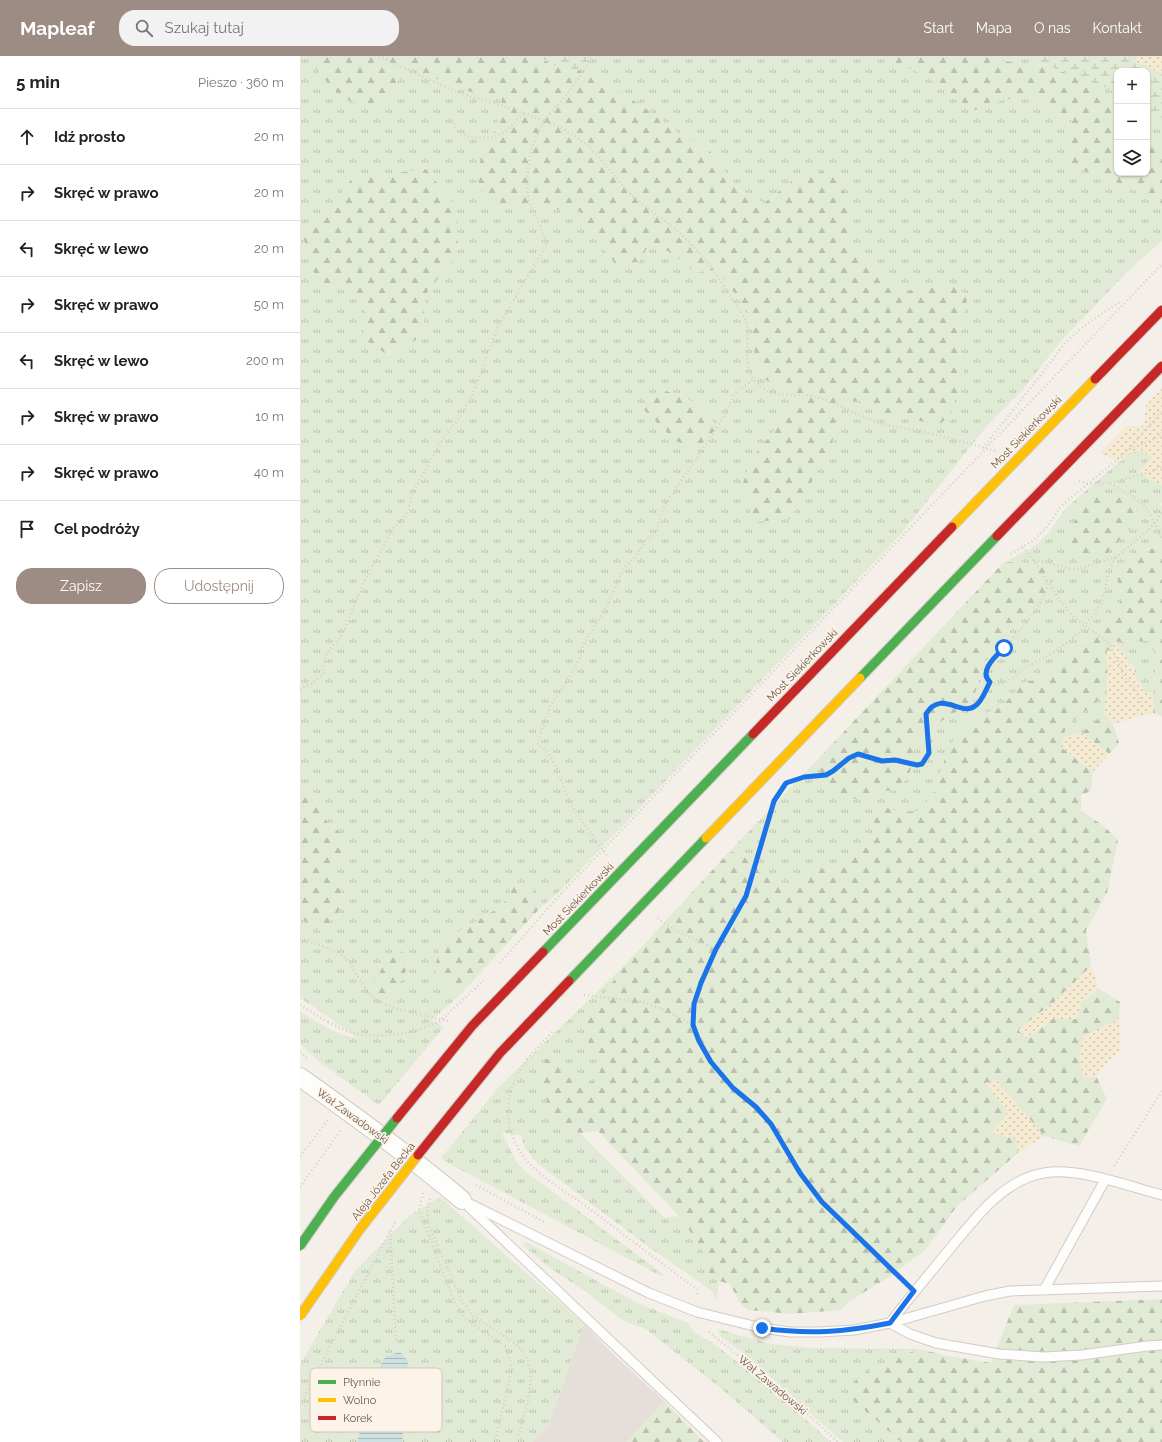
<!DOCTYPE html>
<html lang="pl">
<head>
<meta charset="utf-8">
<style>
	:root { --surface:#fff; --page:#f2f2f2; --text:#222; --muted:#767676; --line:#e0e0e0; --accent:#9d8c83 }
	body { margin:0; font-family:Raleway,sans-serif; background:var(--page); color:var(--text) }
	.controls { position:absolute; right:12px; top:12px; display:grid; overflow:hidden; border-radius:8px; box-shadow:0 1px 3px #0004 }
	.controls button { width:36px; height:36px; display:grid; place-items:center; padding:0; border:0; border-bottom:1px solid var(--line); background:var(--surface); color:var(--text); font:20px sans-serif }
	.stop { position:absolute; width:12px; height:12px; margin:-9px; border:3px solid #1a73e8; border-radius:50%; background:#fff }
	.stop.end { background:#1a73e8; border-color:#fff; box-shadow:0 1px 4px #0008 }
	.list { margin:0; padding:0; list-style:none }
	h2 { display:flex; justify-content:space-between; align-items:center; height:52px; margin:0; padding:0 16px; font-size:17px }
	h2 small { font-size:13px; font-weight:400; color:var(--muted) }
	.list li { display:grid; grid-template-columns:26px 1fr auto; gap:12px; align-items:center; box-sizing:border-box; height:56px; padding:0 16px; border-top:1px solid var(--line) }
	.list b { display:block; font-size:15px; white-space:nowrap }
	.list em { font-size:13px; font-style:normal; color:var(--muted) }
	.actions { display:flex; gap:8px; padding:12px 16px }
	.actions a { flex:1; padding:9px 0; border:1px solid var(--accent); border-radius:16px; text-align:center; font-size:14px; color:var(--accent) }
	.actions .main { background:var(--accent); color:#fff }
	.icon { flex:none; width:22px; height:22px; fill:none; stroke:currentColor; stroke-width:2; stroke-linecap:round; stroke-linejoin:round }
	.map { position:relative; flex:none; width:862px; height:1386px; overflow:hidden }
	header { display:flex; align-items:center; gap:24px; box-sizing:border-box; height:56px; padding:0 20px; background:var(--accent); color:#fff }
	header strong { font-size:19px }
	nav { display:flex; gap:22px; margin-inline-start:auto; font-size:14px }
	.search { width:280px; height:36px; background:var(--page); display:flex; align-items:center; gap:10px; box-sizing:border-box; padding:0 14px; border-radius:16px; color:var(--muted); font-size:15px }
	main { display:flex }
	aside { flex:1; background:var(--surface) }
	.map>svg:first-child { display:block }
	.industrial { fill:#e6dfd9 }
	.grass { fill:url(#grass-tufts); fill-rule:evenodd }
	.forest { fill:url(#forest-firs) }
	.wetland { fill:url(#wetland-marsh) }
	.sand { fill:url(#sand-dots) }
	.water { fill:url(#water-rules) }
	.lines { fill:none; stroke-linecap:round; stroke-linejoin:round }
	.lane-casing { stroke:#d3ccc6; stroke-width:11 }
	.street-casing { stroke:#d3ccc6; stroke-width:20 }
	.path { stroke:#d5cfca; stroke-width:2.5; stroke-dasharray:1 3; stroke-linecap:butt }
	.lane { stroke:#fdfdfc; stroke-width:9 }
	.street { stroke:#fdfdfc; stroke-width:18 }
	.fast-bridge-casing { stroke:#d3cbc6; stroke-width:11; stroke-linecap:butt }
	.slow-bridge-casing { stroke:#d3cbc6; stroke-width:11; stroke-linecap:butt }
	.jam-bridge-casing { stroke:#d3cbc6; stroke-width:11; stroke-linecap:butt }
	.path-bridge { stroke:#d5cfca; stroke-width:2.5; stroke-dasharray:1 3; stroke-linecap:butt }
	.fast-bridge { stroke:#4caf50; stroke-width:9 }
	.slow-bridge { stroke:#ffc107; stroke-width:9 }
	.jam-bridge { stroke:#c62828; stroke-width:9 }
	.route { stroke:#1a73e8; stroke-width:5 }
	.labels { text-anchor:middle; stroke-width:3.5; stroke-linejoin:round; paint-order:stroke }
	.street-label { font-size:11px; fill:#6e574c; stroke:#fdf4e9 }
	.key { fill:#fdf4e9; stroke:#d2c5ba; stroke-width:1 }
	.key-label { font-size:11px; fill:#6e574c }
</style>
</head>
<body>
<header>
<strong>Mapleaf</strong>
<div class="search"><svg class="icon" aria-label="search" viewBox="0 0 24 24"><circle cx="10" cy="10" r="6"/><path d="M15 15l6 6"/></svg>Szukaj tutaj</div>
<nav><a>Start</a><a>Mapa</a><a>O nas</a><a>Kontakt</a></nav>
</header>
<main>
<aside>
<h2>5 min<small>Pieszo · 360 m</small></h2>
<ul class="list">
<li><svg class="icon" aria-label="ahead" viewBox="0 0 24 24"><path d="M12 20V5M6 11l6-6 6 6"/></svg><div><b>Idź prosto</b></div><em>20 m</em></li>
<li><svg class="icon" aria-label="right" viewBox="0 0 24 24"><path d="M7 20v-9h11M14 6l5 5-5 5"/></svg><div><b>Skręć w prawo</b></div><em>20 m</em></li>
<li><svg class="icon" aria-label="left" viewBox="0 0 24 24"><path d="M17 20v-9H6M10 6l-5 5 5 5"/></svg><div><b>Skręć w lewo</b></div><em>20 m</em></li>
<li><svg class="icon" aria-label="right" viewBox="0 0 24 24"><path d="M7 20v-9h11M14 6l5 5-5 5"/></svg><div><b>Skręć w prawo</b></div><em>50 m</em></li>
<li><svg class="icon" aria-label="left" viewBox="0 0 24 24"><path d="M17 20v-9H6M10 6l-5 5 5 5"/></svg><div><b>Skręć w lewo</b></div><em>200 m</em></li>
<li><svg class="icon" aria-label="right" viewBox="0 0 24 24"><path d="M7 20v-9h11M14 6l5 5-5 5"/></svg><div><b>Skręć w prawo</b></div><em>10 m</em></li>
<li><svg class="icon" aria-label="right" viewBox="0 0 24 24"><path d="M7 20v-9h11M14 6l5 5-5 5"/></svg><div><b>Skręć w prawo</b></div><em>40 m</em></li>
<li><svg class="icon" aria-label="arrive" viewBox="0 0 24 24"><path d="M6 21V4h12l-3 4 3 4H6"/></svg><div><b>Cel podróży</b></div></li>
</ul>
<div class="actions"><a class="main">Zapisz</a><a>Udostępnij</a></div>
</aside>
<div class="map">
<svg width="862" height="1386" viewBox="0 0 862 1386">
	<defs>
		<pattern id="grass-tufts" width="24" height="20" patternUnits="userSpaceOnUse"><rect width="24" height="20" fill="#e1ead4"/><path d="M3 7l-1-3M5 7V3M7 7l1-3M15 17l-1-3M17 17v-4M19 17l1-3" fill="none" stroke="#bbc0ae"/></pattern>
		<pattern id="forest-firs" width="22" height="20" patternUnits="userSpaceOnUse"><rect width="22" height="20" fill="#e1ead4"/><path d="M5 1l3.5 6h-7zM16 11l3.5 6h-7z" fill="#bbc0ae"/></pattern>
		<pattern id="wetland-marsh" width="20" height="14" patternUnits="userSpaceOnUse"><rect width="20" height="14" fill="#e1ead4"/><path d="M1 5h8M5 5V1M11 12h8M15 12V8" fill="none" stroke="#bbc0ae"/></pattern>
		<pattern id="sand-dots" width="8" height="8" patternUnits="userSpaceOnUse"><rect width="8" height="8" fill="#f5ebd3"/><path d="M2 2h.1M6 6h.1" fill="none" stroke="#cbc1ad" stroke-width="1.8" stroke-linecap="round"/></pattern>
		<pattern id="water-rules" width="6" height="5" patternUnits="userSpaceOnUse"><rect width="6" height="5" fill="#cbe1e2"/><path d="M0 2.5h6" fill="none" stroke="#a9b9b9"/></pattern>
	</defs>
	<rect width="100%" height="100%" fill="#f4efe8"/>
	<path class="industrial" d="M284 1268 313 1298 364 1345 327 1386H232L248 1371Z"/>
	<g class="grass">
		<path d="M0 0H5L41 42 94 38 103 7 160 33 202 44 195 75 182 90 189 150 279 154 295 182 350 186 375 199 394 216 417 214 452 260 455 303 462 322 490 336 494 351 452 402 443 427 532 389 535 361 540 345H562L581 357 664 316 658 285 668 240 652 229 605 235 571 214 546 185 554 154 507 113 464 147 439 135 410 95 382 80 355 59 238 0H578L623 18 673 55 702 44 733 40 772 65 765 87 772 111C803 120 837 131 862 152V185L828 215 761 285 723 333 686 371 601 478 263 832 239 853 232 831 214 830 203 849 142 886 134 914 158 941 132 964 144 971 79 1049 17 1004 0 988V955C18 967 36 979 57 982L27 960 0 942V862L22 876 47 845 32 818 45 802V780L28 767 15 743 0 733ZM158 197 125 239 123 280 88 299 62 282 66 257 54 238 16 224ZM359 332 403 350 417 372Z"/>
		<path d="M697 0H837L862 17V90L853 88 847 84V15H817V60L780 23 747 9 703 5Z"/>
		<path d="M842 394 851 402 839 416 862 429V446L860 449 862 450V490L849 492 829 502 817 523 821 536V545L812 553 796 579 772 590 754 613 735 624 724 627 701 651 674 662 645 702 633 739 618 755 597 756 583 750 573 753 575 782 538 814 512 812 502 828 486 830 442 800 430 795 518 703 523 731 564 743 584 735 599 734 610 716 614 691 624 677 652 658 668 650 674 641 684 606 698 592 715 567 744 546 747 508 733 512 721 505 703 507 735 490 749 476 766 452 782 438 828 398Z"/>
		<path d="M848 584 856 599 854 637 844 636 832 609 815 586Z"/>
		<path d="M807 637 804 658 782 677 763 682 766 671Z"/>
		<path d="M324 910 284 966 285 981 300 1003 299 1024 287 1027 255 1005 238 1023 246 1038 248 1063 251 1066 280 1077 365 1162 379 1160 399 1188 405 1199 409 1219 419 1225 416 1245 412 1235 342 1186 237 1107 225 1092 221 1079 202 1077 217 1107 226 1116 367 1221 357 1218 152 1109 141 1102 198 1032Z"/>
		<path d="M140 1141 284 1268 248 1371 232 1386H0V1308L56 1214 109 1160Z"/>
		<path d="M226 1186 337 1247 388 1267C392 1277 405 1282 414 1288 455 1319 493 1352 531 1386H483L418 1330 346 1273 324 1265 285 1235 250 1212 223 1189Z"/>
		<path d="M417 1273 471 1288 509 1292 618 1293 558 1320 577 1365 601 1386H543L447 1300 421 1281Z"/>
	</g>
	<g class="forest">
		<path d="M5 0H238L245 5 263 12 278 14 318 34 355 59 382 80 410 95 439 135 464 147 507 113 535 119 554 154 546 185 571 214 605 235 652 229 668 240 658 285 664 316 651 358 639 369 581 357 562 345H540L535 361 532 389 490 463 453 466 443 427 452 402 494 351 490 336 462 322 455 303 452 260 417 214 394 216 375 199 350 186 340 205 317 210 295 182 279 154 189 150 178 125 182 90 195 75 202 44 160 33 103 8 94 38 72 52 41 42Z"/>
		<path d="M578 0H697L703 5 747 9 780 23 817 60V117H847V84L853 88 862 90V152C837 131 803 120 771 111L765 87 772 65 733 40 702 44 673 55 623 18Z"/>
		<path d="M126 113 156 151 158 197 125 239 123 280 88 299 62 282 66 257 54 238 16 224 4 182 52 123Z"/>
		<path d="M359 332 403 350 417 372 400 390 377 386 344 354Z"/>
		<path d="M795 437 812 438 836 450V466L807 498 791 502 772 495 765 483 782 451Z"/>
		<path d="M862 490V660L853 657 856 599 848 585 815 586 806 597 808 619 807 637 766 671 761 691 793 716 791 735 781 739V755L804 770 818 784 807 837 786 874 791 910 757 943 727 983 752 963H776L781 946 799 933 820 946 819 963 783 981 785 1022 796 1020 807 1043 779 1090 744 1080 731 1065 685 1027 708 1056 717 1083 718 1097 657 1150 625 1194 592 1219 548 1246 541 1254 491 1258 448 1254 440 1247 430 1228 419 1225 409 1219 405 1199 399 1188 379 1160 298 1075 280 1077 250 1066 248 1063 246 1038 238 1023 246 1003 255 1005 287 1027 299 1024 300 1003 285 981 284 966 324 910 430 795 442 800 486 830 502 828 512 812 539 813 575 782 573 753 583 750 597 756 618 755 633 739 645 702 655 680 674 662 701 651 724 626 735 624 754 613 772 590 796 579 812 553 821 545V536L817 523 819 509C832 499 846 493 862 490Z"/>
		<path d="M721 505 733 512 747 508 755 511 744 546 715 567 698 592 684 606 674 641 668 650 652 658 624 677 614 691 610 716 599 734 584 735 564 743H537L523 731 518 703 703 507Z"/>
		<path d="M804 658 813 668 819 687 809 698 782 677Z"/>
		<path d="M0 733 15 743 28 767 45 780V802L32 818 47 845 22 876 0 862Z"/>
		<path d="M214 830 232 831 239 853 158 941 134 914 142 886 203 849Z"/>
		<path d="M102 895 107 913 90 946 71 931 91 897Z"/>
		<path d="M862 1243V1386H601L549 1340 558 1320 618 1293 649 1300 691 1307 714 1249Z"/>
		<path d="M364 1345 404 1386H327Z"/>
	</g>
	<g class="wetland">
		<path d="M238 0H292C290 3 288 8 285 10 272 19 249 8 238 0Z"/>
		<path d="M730 0H862V64L847 56V15H817V38L803 30 780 23 747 9Z"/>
	</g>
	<g class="sand">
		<path d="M837 0H862V17L836 7Z"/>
		<path d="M862 332V429L839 416 851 402 842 394 828 398 820 406 800 397 827 370 841 371 844 368 846 349Z"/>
		<path d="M815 586 832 609 844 636 854 637 853 657 813 668 804 658 808 619 806 597Z"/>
		<path d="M782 677 809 698 793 716 761 691 763 682Z"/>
		<path d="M791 910 799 933 781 946 777 963H752L727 983 718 974 757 943Z"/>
		<path d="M819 963 821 993 796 1020 784 1022 779 1003 783 980Z"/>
		<path d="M697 1024 744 1080 718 1097 717 1083 691 1077 708 1056 685 1027Z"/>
	</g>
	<path class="water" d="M100 1296 108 1305 102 1386H57L77 1315 86 1300Z"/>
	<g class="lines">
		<defs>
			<g id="lane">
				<path d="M162 1144 349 1237 397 1256 462 1272 490 1276H520L554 1274 590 1267 685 1240 710 1235 862 1230"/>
				<path d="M169 1151 417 1386"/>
				<path d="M744 1234 805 1124"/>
				<path d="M590 1267C609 1242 629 1218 649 1194 674 1164 702 1124 744 1117 778 1111 828 1130 862 1139"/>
				<path d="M590 1267 610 1278 636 1287 699 1298 744 1301 782 1299 847 1290 862 1289"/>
			</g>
			<path id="street" d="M0 1021C55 1060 110 1100 162 1144"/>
		</defs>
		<use href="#lane" class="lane-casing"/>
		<use href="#street" class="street-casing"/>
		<g class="path">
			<path d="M79 0 154 35 224 57 260 71 278 82 288 90 300 103 329 137 380 177 408 206 446 264C451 282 442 303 452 321 455 326 462 332 468 335 483 342 500 337 516 341 538 347 558 360 580 367 598 372 616 374 634 378 654 383 675 389 695 395"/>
			<path d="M152 64 158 76 169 81 193 82 206 75 224 57"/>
			<path d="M683 392 736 325 766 286 784 270 821 245"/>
			<path d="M829 393 862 354"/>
			<path d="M779 425 788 428 809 427 835 442 848 454 862 482"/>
			<path d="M810 427 850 416 862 411"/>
			<path d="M723 491C729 500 745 517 747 527 749 547 704 592 690 607 687 614 686 617 688 624 701 636 714 619 725 612 733 607 743 603 752 597 771 585 787 570 799 550 808 535 805 516 816 501"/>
			<path d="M711 498 732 485 746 472 761 450 829 394 862 379"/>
			<path d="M734 505 746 506 771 513H779L816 501 845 477 854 468 862 456"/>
			<path d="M747 525 761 546 773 560 785 570 800 580 810 588 825 622 836 634 842 649"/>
			<path d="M0 633 11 628 24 617 23 609 26 599 43 577 64 526 94 471 104 463 108 455 113 436 144 381 160 361 172 340 198 271 246 189C245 173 232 160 229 144 224 117 230 87 245 64 253 53 264 43 272 31 280 21 286 10 292 0"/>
			<path d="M492 725 504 721 526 719 533 715 549 702 558 698 582 705 595 704 617 709 623 708 629 697 627 658C641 633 661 661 675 650 682 646 686 633 690 626"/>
			<path d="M307 799C295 783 281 766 271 748 259 726 259 703 237 687L251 648 262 633 280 602 283 589 306 552 323 514 334 502 346 484 356 476 363 453 378 428 394 407 423 362 435 337 454 323"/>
			<path d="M358 862 376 875 416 893 401 927 394 948 393 969 399 985 411 1006 433 1032 456 1051 471 1068 500 1117 522 1146 604 1226"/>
			<path d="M0 882C12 887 39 894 47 904 56 915 62 931 73 941 86 953 130 961 149 965"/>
			<path d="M416 893 446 840 474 744"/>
			<path d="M284 939 343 946 362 953 393 969"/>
			<path d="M0 949 28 966"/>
			<path d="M0 996 8 1003"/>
			<path d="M227 1003C206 1032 201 1062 219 1094 230 1115 266 1136 286 1150 323 1178 360 1206 398 1234L397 1240"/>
			<path d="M0 1100 28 1064"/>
			<path d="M814 1110 862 1035"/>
			<path d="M176 1129 244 1166"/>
			<path d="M0 1131 41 1074"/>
			<path d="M123 1137 119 1154 156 1250 167 1264 206 1291 212 1312 195 1386"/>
			<path d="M130 1143 127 1156 129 1170 163 1247 173 1260 219 1290 228 1304 231 1318 228 1344 217 1386"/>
			<path d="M90 1175 96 1285"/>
			<path d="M409 1276 487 1339 538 1386"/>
			<path d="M0 1348 95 1166"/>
		</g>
		<use href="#lane" class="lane"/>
		<use href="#street" class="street"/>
		<defs>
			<g id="fast-bridge">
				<path d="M560 622 697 480"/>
				<path d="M243 896 453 678"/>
				<path d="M269 925 406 782"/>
				<path d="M0 1190 34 1141 97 1062"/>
			</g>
			<g id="slow-bridge">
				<path d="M652 471 795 323"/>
				<path d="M406 782 560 622"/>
				<path d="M0 1260 60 1173 118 1099"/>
			</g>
			<g id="jam-bridge">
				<path d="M795 323 862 254"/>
				<path d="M697 480 862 310"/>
				<path d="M453 678 652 471"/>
				<path d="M97 1062 172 970 243 896"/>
				<path d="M118 1099 200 997 269 925"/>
			</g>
		</defs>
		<use href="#fast-bridge" class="fast-bridge-casing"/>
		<use href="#slow-bridge" class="slow-bridge-casing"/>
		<use href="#jam-bridge" class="jam-bridge-casing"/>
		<g class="path-bridge">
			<path d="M200 907 255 844 862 208"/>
			<path d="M28 966 46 975 63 979 80 980 113 976 140 965 184 924"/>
			<path d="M227 1003 253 975"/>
		</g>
		<use href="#fast-bridge" class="fast-bridge"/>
		<use href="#slow-bridge" class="slow-bridge"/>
		<use href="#jam-bridge" class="jam-bridge"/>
	</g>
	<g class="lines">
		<path class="route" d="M462 1272C509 1279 544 1276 590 1267L614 1235 522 1146 500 1117 471 1068 456 1051 433 1032 411 1006 399 985 393 969 394 948 401 927 416 893 446 840 474 745 486 727 504 721 526 719 533 715 549 702 558 698 582 705 595 704 617 709 622 708 629 697 626 658C641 633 661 661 675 650 682 646 686 633 690 626 678 615 696 600 704 592"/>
	</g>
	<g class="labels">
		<g class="street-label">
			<text transform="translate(726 376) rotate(-46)" y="4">Most Siekierkowski</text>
			<text transform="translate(502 609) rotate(-46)" y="4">Most Siekierkowski</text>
			<text transform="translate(278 843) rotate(-46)" y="4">Most Siekierkowski</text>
			<text transform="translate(53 1060) rotate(36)" y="4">Wał Zawadowski</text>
			<text transform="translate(83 1125) rotate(-52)" y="4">Aleja Józefa Becka</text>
			<text transform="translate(473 1329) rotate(40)" y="4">Wał Zawadowski</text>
		</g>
	</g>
	<rect x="10" y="1312" width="132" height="64" rx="6" class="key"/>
	<rect x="18" y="1324" width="18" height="4" fill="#4caf50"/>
	<rect x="18" y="1342" width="18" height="4" fill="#ffc107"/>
	<rect x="18" y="1360" width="18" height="4" fill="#c62828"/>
	<g class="key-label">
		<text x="43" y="1330">Płynnie</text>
		<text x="43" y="1348">Wolno</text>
		<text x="43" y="1366">Korek</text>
	</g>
</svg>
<div class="controls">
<button>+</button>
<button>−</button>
<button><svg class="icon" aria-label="layers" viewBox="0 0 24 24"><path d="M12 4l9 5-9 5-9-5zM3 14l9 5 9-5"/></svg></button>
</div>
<div class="stop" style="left:704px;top:592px"></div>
<div class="stop end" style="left:462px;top:1272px"></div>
</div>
</main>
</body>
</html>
